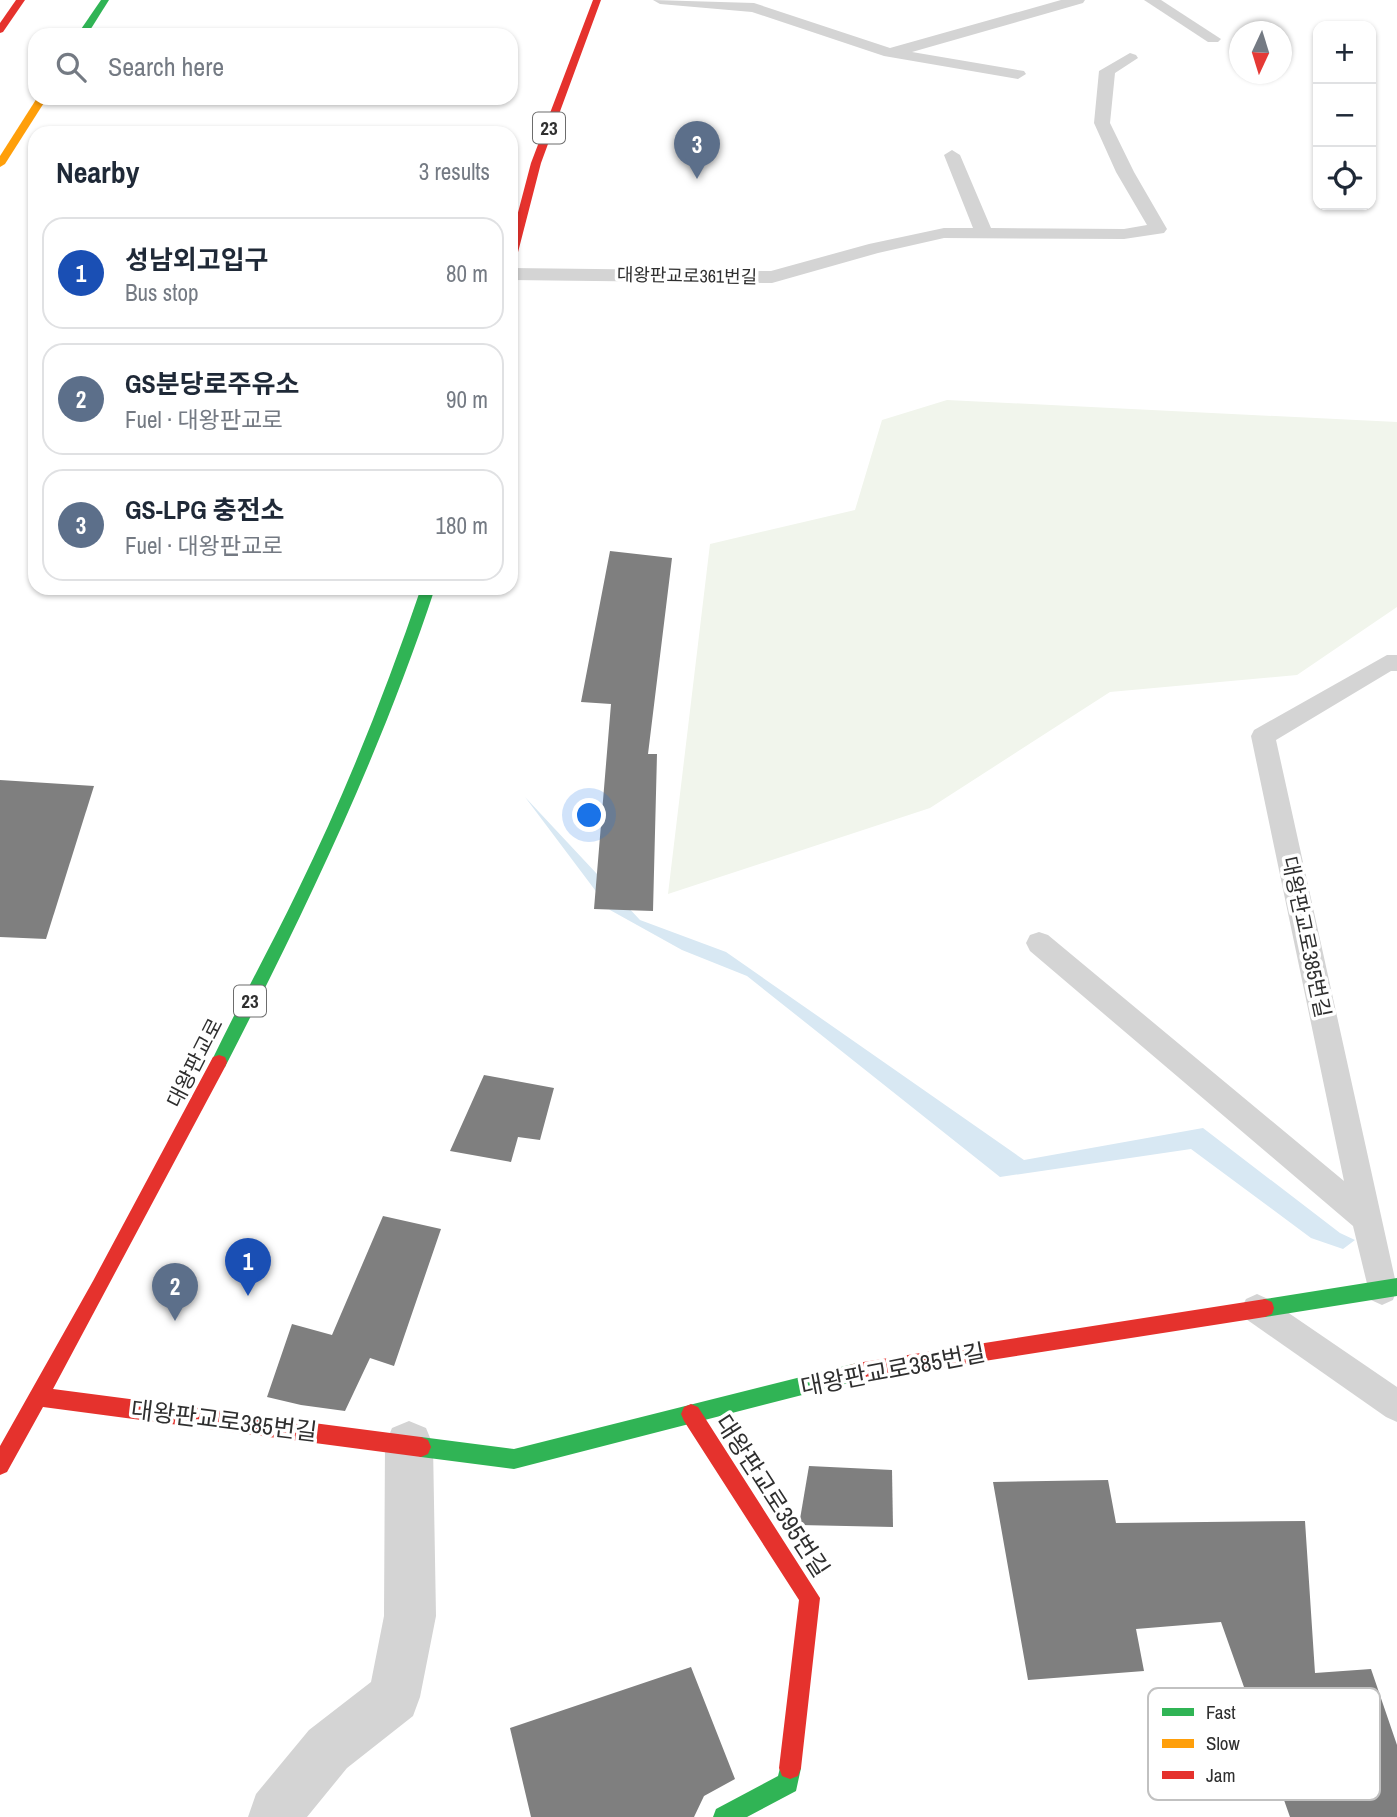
<!DOCTYPE html>
<html lang="en">
<head>
<meta charset="utf-8">
<style>
	:root { --surface:#fff; --page:#f6f6f7; --text:#1f2937; --muted:#747a83; --line:#e0e1e3; --accent:#787878 }
	body { margin:0; font-family:"Archivo Narrow","Noto Sans KR",sans-serif; background:var(--page); color:var(--text) }
	.controls { position:absolute; right:21px; top:21px; display:grid; overflow:hidden; border-radius:14px; box-shadow:0 2px 5px #0004 }
	.controls button { width:63px; height:63px; display:grid; place-items:center; padding:0; border:0; border-bottom:2px solid var(--line); background:var(--surface); color:var(--text); font:35px sans-serif }
	.compass { position:absolute; left:1229px; top:21px; width:63px; height:63px; border-radius:50%; background:var(--surface); box-shadow:0 2px 5px #0004; rotate:184deg }
	.you { position:absolute; left:590px; top:816px; width:24px; height:24px; margin:-18px; border:5px solid #fff; border-radius:50%; background:#1a73e8; box-shadow:0 0 0 10px #1a73e833 }
	.badge { display:grid; place-items:center; width:46px; height:46px; border-radius:50%; background:var(--accent); color:#fff; font-size:23px; font-weight:700 }
	.pin { position:absolute; translate:-50% -58px; filter:drop-shadow(0 2px 4px #0008) }
	.pin::after { content:''; position:absolute; top:37px; width:24px; height:21px; background:inherit; clip-path:polygon(0 0,100% 0,50% 100%) }
	.list { margin:0; padding:0; list-style:none }
	h2 { display:flex; justify-content:space-between; align-items:center; height:91px; margin:0; padding:0 28px; font-size:30px }
	h2 small { font-size:23px; font-weight:400; color:var(--muted) }
	.list li { display:grid; grid-template-columns:46px 1fr auto; gap:21px; align-items:center; box-sizing:border-box; height:112px; margin:0 14px 14px; padding:0 14px; border:2px solid var(--line); border-radius:21px }
	.list b { display:block; font-size:26px; white-space:nowrap }
	.list p { margin:0; font-size:23px; white-space:nowrap; color:var(--muted) }
	.list em { font-size:23px; font-style:normal; color:var(--muted) }
	.icon { flex:none; width:38px; height:38px; fill:none; stroke:currentColor; stroke-width:2; stroke-linecap:round; stroke-linejoin:round }
	.map { position:relative; flex:none; width:1397px; height:1817px; overflow:hidden }
	.search { position:absolute; background:var(--surface); box-shadow:0 2px 5px #0004; left:28px; top:28px; width:490px; height:77px; display:flex; align-items:center; gap:18px; box-sizing:border-box; padding:0 24px; border-radius:21px; color:var(--muted); font-size:26px }
	.panel { position:absolute; background:var(--surface); box-shadow:0 2px 5px #0004; left:28px; top:126px; width:490px; height:469px; border-radius:21px }
	.map>svg:first-child { display:block }
	.green { fill:#f1f5ec }
	.water { fill:#d8e8f3 }
	.building { fill:#7f7f7f }
	.lines { fill:none; stroke-linecap:round; stroke-linejoin:round }
	.lane { fill:#d4d4d4; fill-rule:evenodd }
	.street { fill:#d4d4d4; fill-rule:evenodd }
	.fast { fill:#30b455; fill-rule:evenodd }
	.slow { fill:#ff9f0a; fill-rule:evenodd }
	.jam { fill:#e5322d; fill-rule:evenodd }
	.labels { text-anchor:middle; stroke-width:7; stroke-linejoin:round; paint-order:stroke }
	.far-street-label { font-size:18px; fill:#2f2f2f; stroke:#fff }
	.shield { fill:#fff; stroke:#6d6d6d; stroke-width:2 }
	.shield-label { font-size:19px; font-weight:bold; fill:#2f2f2f }
	.street-label { font-size:21px; fill:#2f2f2f; stroke:#fff }
	.near-street-label { font-size:24px; fill:#2f2f2f; stroke:#fff }
	.key { fill:#fff; stroke:#c1c1c1; stroke-width:2 }
	.key-label { font-size:19px; fill:#2f2f2f }
</style>
</head>
<body>
<div class="map">
<svg width="1397" height="1817" viewBox="0 0 1397 1817">
	<rect width="100%" height="100%" fill="#fff"/>
	<path class="green" d="M947 400 1397 422V607L1297 675 1110 692 930 808 668 894 710 544 855 510 882 420Z"/>
	<path class="water" d="M525 797 640 920 726 952 1024 1160 1203 1128 1340 1233 1355 1240 1343 1249 1311 1238 1191 1149 1000 1177 747 976 682 950 610 910Z"/>
	<g class="building">
		<path d="M610 551 672 558 648 754H657L653 911 594 909 611 704 581 702Z"/>
		<path d="M0 780 94 786 46 939 0 937Z"/>
		<path d="M484 1075 554 1088 540 1140 518 1137 511 1162 450 1151Z"/>
		<path d="M383 1216 441 1229 394 1366 370 1358 345 1411 301 1405 267 1397 292 1324 332 1335Z"/>
		<path d="M809 1466 892 1470 893 1527 799 1525Z"/>
		<path d="M1108 1480 1116 1523 1305 1521 1315 1673 1371 1669 1397 1745V1817H1290L1221 1622 1136 1629 1144 1671 1028 1680 993 1482Z"/>
		<path d="M691 1667 735 1779 704 1796 694 1817H531L510 1728Z"/>
	</g>
	<g class="lines">
		<g class="lane">
			<path d="M653 0 754 3 890 48 1061 0H1085L1083 3 912 52 1024 71 1026 74 1018 79 884 56 752 12 660 4Z"/>
			<path d="M1144 0H1161L1221 39 1218 42H1208Z"/>
			<path d="M1130 53 1136 55 1138 58 1115 73 1110 123 1134 172 1167 229 1164 233 1124 239 944 238 878 253 772 283 511 280V268L771 271 869 244 944 228H973L944 155 952 150 960 155 991 228 1124 229 1147 225 1116 172 1094 123 1099 71Z"/>
			<path d="M1387 655H1397V671H1391L1276 740 1397 1288 1393 1300 1382 1305 1371 1300 1353 1226 1030 951 1026 943 1030 935 1039 932 1048 935 1344 1181 1251 736 1254 730Z"/>
			<path d="M1257 1294 1268 1299 1397 1387V1422L1386 1417 1246 1319 1241 1309 1246 1299Z"/>
		</g>
		<path class="street" d="M409 1421 426 1428 433 1445 436 1616 420 1697 413 1716 347 1768 307 1817H248L256 1794 309 1730 371 1682 384 1616 385 1445 392 1428Z"/>
		<g class="fast">
			<path d="M101 0H109L87 35H77Z"/>
			<path d="M421 588H435C380 755 305 911 225 1067L219 1069 213 1067 211 1062C239 1004 270 948 298 890 346 792 386 691 421 588Z"/>
			<path d="M1397 1278V1296L1265 1317 1258 1314 1256 1308 1258 1302 1265 1299Z"/>
			<path d="M857 1363 864 1365 867 1372 864 1379 857 1381 514 1469 421 1457 414 1454 411 1447 414 1440 421 1437 514 1449Z"/>
			<path d="M790 1757 798 1760 801 1768 796 1791 747 1817H713L716 1809 778 1776 782 1760Z"/>
		</g>
		<path class="slow" d="M37 98H47L5 164 0 167V156Z"/>
		<g class="jam">
			<path d="M16 0H25L3 32 0 33V23Z"/>
			<path d="M593 0H601L541 163 516 260 511 263V239L531 163Z"/>
			<path d="M219 1055 225 1057 227 1062 225 1067 53 1389 421 1437 428 1440 431 1447 428 1454 421 1457 43 1407 7 1472 0 1475V1446L93 1281 213 1057Z"/>
			<path d="M1265 1299 1272 1302 1274 1308 1272 1314 1265 1317 857 1381 850 1379 847 1372 850 1365 857 1363Z"/>
			<path d="M691 1404 698 1407 820 1598 801 1768 798 1776 790 1779 782 1776 779 1768 799 1600 684 1421 681 1414 684 1407Z"/>
		</g>
	</g>
	<g class="labels">
		<g class="far-street-label">
			<text transform="translate(687 276) rotate(1)" y="6">대왕판교로361번길</text>
		</g>
		<g class="shield">
			<rect x="533" y="112.5" width="32" height="31" rx="5"/>
			<rect x="234" y="985.5" width="32" height="31" rx="5"/>
		</g>
		<g class="shield-label">
			<text x="549" y="135">23</text>
			<text x="250" y="1008">23</text>
		</g>
		<g class="street-label">
			<text transform="translate(1306 937) rotate(78)" y="7">대왕판교로385번길</text>
			<text transform="translate(195 1063) rotate(-63)" y="7">대왕판교로</text>
		</g>
		<g class="near-street-label">
			<text transform="translate(893 1370) rotate(-11)" y="8">대왕판교로385번길</text>
			<text transform="translate(224 1421) rotate(7)" y="8">대왕판교로385번길</text>
			<text transform="translate(772 1496) rotate(57)" y="8">대왕판교로395번길</text>
		</g>
	</g>
	<rect x="1148" y="1688" width="232" height="112" rx="10" class="key"/>
	<rect x="1162" y="1708" width="32" height="8" fill="#30b455"/>
	<rect x="1162" y="1739" width="32" height="9" fill="#ff9f0a"/>
	<rect x="1162" y="1771" width="32" height="8" fill="#e5322d"/>
	<g class="key-label">
		<text x="1206" y="1719">Fast</text>
		<text x="1206" y="1750">Slow</text>
		<text x="1206" y="1782">Jam</text>
	</g>
</svg>
<div class="controls">
<button>+</button>
<button>−</button>
<button><svg class="icon" aria-label="locate" viewBox="0 0 24 24"><circle cx="12" cy="12" r="6"/><path d="M12 2v4M12 18v4M2 12h4M18 12h4"/></svg></button>
</div>
<svg class="compass" viewBox="-18 -18 36 36"><path d="M0-13l5 13h-10z" fill="#e53935"/><path d="M0 13l5-13h-10z" fill="#747a83"/></svg>
<div class="you"></div>
<div class="pin badge" style="left:248px;top:1296px;background:#1a4fb4">1</div>
<div class="pin badge" style="left:175px;top:1321px;background:#5c6f8a">2</div>
<div class="pin badge" style="left:697px;top:179px;background:#5c6f8a">3</div>
<div class="search"><svg class="icon" aria-label="search" viewBox="0 0 24 24"><circle cx="10" cy="10" r="6"/><path d="M15 15l6 6"/></svg>Search here</div>
<section class="panel">
<h2>Nearby<small>3 results</small></h2>
<ul class="list">
<li><span class="badge" style="background:#1a4fb4">1</span><div><b>성남외고입구</b><p>Bus stop</p></div><em>80 m</em></li>
<li><span class="badge" style="background:#5c6f8a">2</span><div><b>GS분당로주유소</b><p>Fuel · 대왕판교로</p></div><em>90 m</em></li>
<li><span class="badge" style="background:#5c6f8a">3</span><div><b>GS-LPG 충전소</b><p>Fuel · 대왕판교로</p></div><em>180 m</em></li>
</ul>
</section>
</div>
</body>
</html>
